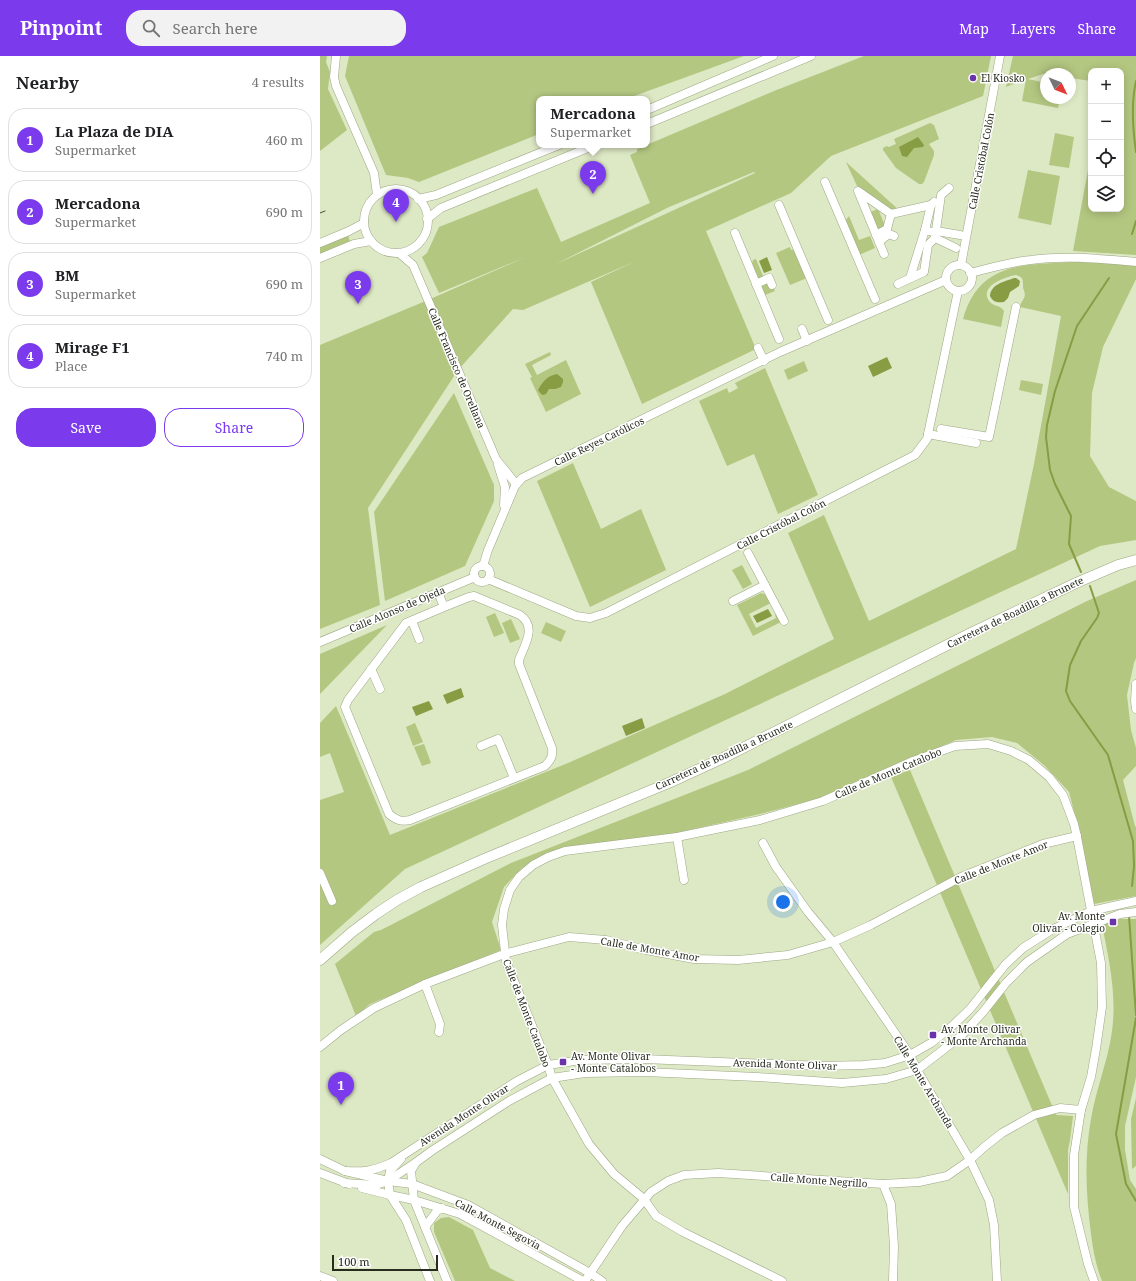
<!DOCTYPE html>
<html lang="en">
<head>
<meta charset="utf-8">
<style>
	:root { --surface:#fff; --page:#f2f2f2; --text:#202124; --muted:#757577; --line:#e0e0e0; --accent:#7c3aed }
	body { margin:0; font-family:"Noto Serif",serif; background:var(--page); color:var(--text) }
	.controls { position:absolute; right:12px; top:12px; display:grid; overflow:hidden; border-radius:8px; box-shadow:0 2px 10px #0003 }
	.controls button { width:36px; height:36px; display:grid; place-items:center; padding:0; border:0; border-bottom:1px solid var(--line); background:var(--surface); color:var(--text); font:20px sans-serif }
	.compass { position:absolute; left:720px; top:12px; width:36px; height:36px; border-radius:50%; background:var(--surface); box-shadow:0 2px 10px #0003; rotate:133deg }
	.scale { position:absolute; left:12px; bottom:10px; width:106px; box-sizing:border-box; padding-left:4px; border:2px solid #282c1e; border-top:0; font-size:11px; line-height:14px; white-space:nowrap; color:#282c1e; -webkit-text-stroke:3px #fff; paint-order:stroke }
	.you { position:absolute; left:463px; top:846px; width:14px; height:14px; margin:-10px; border:3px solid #fff; border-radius:50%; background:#1a73e8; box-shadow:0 0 0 6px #1a73e833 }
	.badge { display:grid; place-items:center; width:26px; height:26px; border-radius:50%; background:var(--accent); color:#fff; font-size:13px; font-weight:700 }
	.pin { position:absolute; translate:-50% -33px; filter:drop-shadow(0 1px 2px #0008) }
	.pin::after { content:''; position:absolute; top:21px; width:14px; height:12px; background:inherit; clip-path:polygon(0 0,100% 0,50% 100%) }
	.popup { position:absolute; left:216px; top:40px; width:114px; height:52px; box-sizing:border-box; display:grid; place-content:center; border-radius:8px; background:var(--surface); filter:drop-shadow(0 1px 3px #0005); font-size:13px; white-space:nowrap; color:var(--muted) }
	.popup b { font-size:15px; color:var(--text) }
	.popup::after { content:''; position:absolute; left:50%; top:100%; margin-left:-8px; border:8px solid transparent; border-top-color:var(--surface) }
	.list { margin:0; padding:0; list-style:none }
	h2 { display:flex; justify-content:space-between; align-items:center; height:52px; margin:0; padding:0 16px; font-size:17px }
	h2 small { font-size:13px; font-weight:400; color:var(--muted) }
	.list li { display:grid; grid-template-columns:26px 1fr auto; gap:12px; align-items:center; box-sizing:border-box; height:64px; margin:0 8px 8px; padding:0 8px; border:1px solid var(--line); border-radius:16px }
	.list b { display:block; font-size:15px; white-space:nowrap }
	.list p { margin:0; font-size:13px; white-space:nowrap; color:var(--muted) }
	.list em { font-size:13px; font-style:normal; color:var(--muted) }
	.actions { display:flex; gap:8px; padding:12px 16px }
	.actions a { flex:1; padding:9px 0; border:1px solid var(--accent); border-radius:16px; text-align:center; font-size:14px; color:var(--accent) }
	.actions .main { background:var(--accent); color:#fff }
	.icon { flex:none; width:22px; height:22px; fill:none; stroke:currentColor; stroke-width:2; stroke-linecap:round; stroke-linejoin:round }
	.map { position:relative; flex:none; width:816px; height:1225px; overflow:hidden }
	header { display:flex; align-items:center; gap:24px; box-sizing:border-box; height:56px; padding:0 20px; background:var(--accent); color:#fff }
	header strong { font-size:19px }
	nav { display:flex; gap:22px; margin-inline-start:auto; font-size:14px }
	.search { width:280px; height:36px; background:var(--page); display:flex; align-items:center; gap:10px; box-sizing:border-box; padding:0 14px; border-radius:16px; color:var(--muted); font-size:15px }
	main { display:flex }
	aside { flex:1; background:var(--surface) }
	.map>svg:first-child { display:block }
	.green { fill:#b4c781; fill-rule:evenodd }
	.water { fill:#879c43 }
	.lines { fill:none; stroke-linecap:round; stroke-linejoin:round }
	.stream { stroke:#879c43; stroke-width:2 }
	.minor-casing { stroke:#9da785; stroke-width:9 }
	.major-casing { stroke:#9da785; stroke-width:11 }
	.minor { stroke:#fff; stroke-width:8 }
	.major { stroke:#fff; stroke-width:10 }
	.tram { stroke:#484d3b; stroke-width:1 }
	.poi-dot { fill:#6b33a9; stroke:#fff; stroke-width:1.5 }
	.labels { text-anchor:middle; stroke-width:3; stroke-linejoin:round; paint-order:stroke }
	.poi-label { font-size:10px; fill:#282c1e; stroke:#fff; text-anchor:start }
	.street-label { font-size:10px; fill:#282c1e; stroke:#fff }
</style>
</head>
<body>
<header>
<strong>Pinpoint</strong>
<div class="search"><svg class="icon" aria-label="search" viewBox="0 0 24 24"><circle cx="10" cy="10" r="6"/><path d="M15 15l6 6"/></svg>Search here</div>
<nav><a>Map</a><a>Layers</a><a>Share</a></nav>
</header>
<main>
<aside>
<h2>Nearby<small>4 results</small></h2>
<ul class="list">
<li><span class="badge">1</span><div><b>La Plaza de DIA</b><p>Supermarket</p></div><em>460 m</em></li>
<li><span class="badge">2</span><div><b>Mercadona</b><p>Supermarket</p></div><em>690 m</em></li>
<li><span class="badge">3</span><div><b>BM</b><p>Supermarket</p></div><em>690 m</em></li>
<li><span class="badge">4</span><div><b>Mirage F1</b><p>Place</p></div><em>740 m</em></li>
</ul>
<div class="actions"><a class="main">Save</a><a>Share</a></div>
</aside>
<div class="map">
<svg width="816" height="1225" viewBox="0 0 816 1225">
	<rect width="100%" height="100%" fill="#dde8c4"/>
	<g class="green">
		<path d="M0 0H7L6 6 10 16 8 33 27 74 0 95Z"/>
		<path d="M29 0H424L306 43H219V78L99 126 88 122 66 119 25 20Z"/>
		<path d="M544 0H671L663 40 511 100 471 137 386 175 436 293 322 348 271 226 316 205 203 254 193 253 138 314 48 452 60 549 0 573V289L108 244 206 201 119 237 102 201 107 197 119 171 217 132 241 186 330 147 310 99 317 96V93L454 35ZM434 116 435 117 236 208 349 151Z"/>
		<path d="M693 0H816V199L753 195 771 98V153H801V15H771V25L750 22V18H723L708 23 726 27V42H740L738 52 702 45 706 23 686 31Z"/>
		<path d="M610 67 614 69 619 83 609 88 614 95V99L604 126 602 128H599L576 112 563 94V92L567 90 569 91 576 88 574 83Z"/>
		<path d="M735 77 754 81 749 112 729 109Z"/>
		<path d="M526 106 580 155 572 156 537 130Z"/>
		<path d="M708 114 740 120 731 169 698 162Z"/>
		<path d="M558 153 566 172 556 176 548 157Z"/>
		<path d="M529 160 539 184 550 180 555 192 539 199 525 165Z"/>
		<path d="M28 179 30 186 0 199V190Z"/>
		<path d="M470 191 471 194 474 193 487 222 470 229 456 197Z"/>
		<path d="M436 203 445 225 452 230 455 235 445 239 432 207 433 204Z"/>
		<path d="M751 206H789L816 209V223L783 291 772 337 770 400 789 431 816 445V484L780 490 85 813 0 889V744L24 736 10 697 0 701V667L16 650 70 779 248 707 405 638 514 583 468 477 504 459 549 565 696 493 714 408 741 260 700 251C701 246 702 246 704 242 706 238 704 235 703 232 703 225 704 221 696 219 685 221 659 230 669 245 673 251 679 248 684 255L681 271 643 263C659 207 701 209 751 206Z"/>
		<path d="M230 296 231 299 212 309 217 319 246 304 261 338 226 356 210 322 212 321 205 308Z"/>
		<path d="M484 305 488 315 468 324 464 314Z"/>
		<path d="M445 312 498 439 458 458 434 398 407 410 379 345 407 332 409 337 418 332 415 327Z"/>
		<path d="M701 324 723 328 721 339 699 334Z"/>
		<path d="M134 337 174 429V445L145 510 65 545 54 456Z"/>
		<path d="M253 407 281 473 321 453 346 514 270 551 217 425Z"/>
		<path d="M422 509 432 528 423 533 412 514Z"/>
		<path d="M816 524V602L814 607 807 639 811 674 816 692V710L803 724 815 770 816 771V840L774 848 761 783 749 736 725 710 697 687 672 681 636 684 504 741 440 758 356 777 228 798 202 812 184 831 172 866 181 894 50 948 36 960 15 908 54 876 61 874 191 807 428 714 767 545Z"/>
		<path d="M441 537 447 539 451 547 429 558 436 572 456 562 455 559 457 558 461 566 433 580 417 549Z"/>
		<path d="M175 557 184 577 174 581 166 561Z"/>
		<path d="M191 563 200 583 190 587 182 567Z"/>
		<path d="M226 566 246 575 241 586 221 577Z"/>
		<path d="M67 569 0 638V598Z"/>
		<path d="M95 667 103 686 93 690 86 671Z"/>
		<path d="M104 688 111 707 102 710 94 691Z"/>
		<path d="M590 714 736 1059 753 1060 750 1084 748 1094V1138L571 721Z"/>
		<path d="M799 863H816V1021L805 1070V1094L810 1124 816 1133V1225H782C776 1210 773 1194 771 1178 766 1138 764 1103 771 1063 776 1033 788 1005 792 975 797 939 789 904 782 869Z"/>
		<path d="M816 1042V1110L812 1113 811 1063Z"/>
		<path d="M129 1161 153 1174 170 1212 195 1225H135L114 1176V1167L121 1162Z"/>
	</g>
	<g class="water">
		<path d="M598 81 604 89 603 91 594 92 587 101 582 100 579 91Z"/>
		<path d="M447 201 452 214 444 217 439 205Z"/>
		<path d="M694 222H696L700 225 699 230 690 236 688 242 684 246C677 247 673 246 670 240 671 228 684 226 694 222Z"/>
		<path d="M567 301 572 312 553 321 548 310Z"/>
		<path d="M237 318 243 323V326L241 331 235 333H229L226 338 223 339 221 338 218 334C223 325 227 320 237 318Z"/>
		<path d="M448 553 452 560 437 567 433 560Z"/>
		<path d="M141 632 144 641 127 648 123 639Z"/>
		<path d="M109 645 113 653 96 660 92 651Z"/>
		<path d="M322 662 325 672 306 680 302 670Z"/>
	</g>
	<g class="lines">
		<g class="stream">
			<path d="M816 25C811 47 813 75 816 96"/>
			<path d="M812 178 816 165"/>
			<path d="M761 516 749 488 751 460 735 428 730 414 726 381 727 369 735 335 757 270 789 222"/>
			<path d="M770 530 779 557 777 562 761 585 750 609 746 635 750 645 788 699 813 785 814 810 812 830"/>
			<path d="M809 860 816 959"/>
			<path d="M816 962 796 1078 806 1128 816 1145"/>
		</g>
		<defs>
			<g id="minor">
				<path d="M16 0 14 21 16 30 54 117 57 139"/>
				<path d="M327 54 453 0"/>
				<path d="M327 68 491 0"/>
				<path d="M505 126 555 243"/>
				<circle cx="76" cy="165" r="32"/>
				<path d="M98 143 116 139 239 89"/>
				<path d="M459 149 508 264"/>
				<path d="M107 163 121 152 275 89"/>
				<path d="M605 174 611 149 614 146"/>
				<path d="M616 175 640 179"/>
				<path d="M415 177 459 283"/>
				<path d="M556 179 567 173 571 158"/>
				<path d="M615 181 621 139 629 132"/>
				<path d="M559 186 569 178 574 180"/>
				<path d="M0 187 29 175 44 167"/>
				<path d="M79 197 93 209 176 403 196 428"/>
				<path d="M564 198 538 135 571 158 611 149"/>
				<path d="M0 202 34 188 51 185"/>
				<path d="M641 209 680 0"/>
				<circle cx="639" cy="222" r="13"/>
				<path d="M650 217C670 212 690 206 711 204 746 199 781 203 816 206"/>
				<path d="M590 222 605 174 616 177"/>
				<path d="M436 228 449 222 452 229"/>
				<path d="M578 228 604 216 608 189 615 182 636 192"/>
				<path d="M482 273 487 285"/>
				<path d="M438 292 444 305"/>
				<path d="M621 373 669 381 696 251"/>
				<path d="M608 378 656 387"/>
				<path d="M178 409 185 431 184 449"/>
				<path d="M428 497 464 565"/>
				<path d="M163 510 168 494 195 430 202 422 460 296 626 224"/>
				<circle cx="162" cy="518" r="8"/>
				<path d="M168 523 256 560 270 562 286 557 595 399 607 383 638 235"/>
				<path d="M118 536 124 551 86 567 28 644 25 651 69 758C76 764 81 766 90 764L225 710C231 704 233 700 232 692L199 608V604C205 588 217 571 200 559L154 540 149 541 124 551"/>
				<path d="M413 545 445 529"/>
				<path d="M92 565 99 583"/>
				<path d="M0 586 155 521"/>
				<path d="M51 613 60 633"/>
				<path d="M816 628 815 645 816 653"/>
				<path d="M161 690 178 683 194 722"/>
				<path d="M357 781 364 824"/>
				<path d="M443 787 456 811 488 856 513 886 590 999 597 1014 650 1104 669 1144 674 1169 677 1225"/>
				<path d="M0 817 12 845"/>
				<path d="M105 928 120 968 119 976"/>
				<path d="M0 991 21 974 54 952 105 928 184 898 249 881 286 884 326 894 374 903 418 904 468 899 513 886 551 869 641 821 723 788 757 780"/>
				<path d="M0 1103 25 1115 68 1125 92 1128 148 1149 270 1217 282 1225"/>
				<path d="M81 1103 70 1115 68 1125 70 1139 86 1164 110 1225"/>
				<path d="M95 1108 91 1115 94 1144 127 1225"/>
				<path d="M25 1115C44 1116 53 1115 71 1107L197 1025 228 1009 261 1004 323 1003 503 1010 543 1009 565 1007 590 999 611 987 630 972 650 953 685 909 703 892 733 873 771 855 816 845"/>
				<path d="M0 1117 29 1128"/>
				<path d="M24 1127 56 1129 68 1125 95 1107 113 1094 189 1045 232 1022 265 1017 325 1016 437 1021 522 1027 566 1023 597 1014 641 980 663 956 686 927 707 906 747 878 800 858 816 856"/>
				<path d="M563 1128 571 1148 574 1190 573 1225"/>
				<path d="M42 1132 70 1139 94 1144 140 1158 263 1225"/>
				<path d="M105 1171 117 1155 122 1152"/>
				<path d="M0 1220 13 1225"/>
				<path d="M265 1225 302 1170 331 1136 348 1125 364 1119 398 1117 563 1128 599 1126 627 1120 650 1104 663 1092 682 1077 714 1059 740 1052 761 1054"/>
				<path d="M462 1225 363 1176 336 1160 324 1143 294 1118 269 1088 232 1022 228 1009 186 905 182 869 184 853 190 834 199 821 213 809 228 801 245 795 357 781 440 764 503 745 593 705 635 690 668 688 691 695 709 704 729 721 743 739 754 768 757 781 781 907 782 951 776 993 771 1021 761 1054 754 1099V1151L768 1208 774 1225"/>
			</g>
			<path id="major" d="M0 904 32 876 56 858 77 844 101 831 164 803 351 726 403 702 651 577 756 527 798 509 816 504"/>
		</defs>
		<use href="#minor" class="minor-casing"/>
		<use href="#major" class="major-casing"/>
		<use href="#minor" class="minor"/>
		<use href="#major" class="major"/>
		<path class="tram" d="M0 157 5 155"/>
	</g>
	<g class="poi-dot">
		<circle cx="653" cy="22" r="4"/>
		<rect x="789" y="862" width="8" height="8" rx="2"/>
		<rect x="609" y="975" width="8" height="8" rx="2"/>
		<rect x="239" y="1002" width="8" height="8" rx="2"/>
	</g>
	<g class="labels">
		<g class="poi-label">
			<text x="661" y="26">El Kiosko</text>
			<text x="785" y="864" text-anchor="end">Av. Monte<tspan x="785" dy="12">Olivar - Colegio</tspan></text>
			<text x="621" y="977">Av. Monte Olivar<tspan x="621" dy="12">- Monte Archanda</tspan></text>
			<text x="251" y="1004">Av. Monte Olivar<tspan x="251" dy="12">- Monte Catalobos</tspan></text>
		</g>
		<g class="street-label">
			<text transform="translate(661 105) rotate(-79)" y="4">Calle Cristóbal Colón</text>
			<text transform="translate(137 312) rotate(67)" y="4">Calle Francisco de Orellana</text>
			<text transform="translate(279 385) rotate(-26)" y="4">Calle Reyes Católicos</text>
			<text transform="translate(461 468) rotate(-27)" y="4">Calle Cristóbal Colón</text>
			<text transform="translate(77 553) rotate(-23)" y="4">Calle Alonso de Ojeda</text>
			<text transform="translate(695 556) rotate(-26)" y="4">Carretera de Boadilla a Brunete</text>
			<text transform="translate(404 699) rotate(-25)" y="4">Carretera de Boadilla a Brunete</text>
			<text transform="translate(568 717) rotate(-23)" y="4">Calle de Monte Catalobo</text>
			<text transform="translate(681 806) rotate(-22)" y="4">Calle de Monte Amor</text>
			<text transform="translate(330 893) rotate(10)" y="4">Calle de Monte Amor</text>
			<text transform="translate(207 957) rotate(69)" y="4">Calle de Monte Catalobo</text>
			<text transform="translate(465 1008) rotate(2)" y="4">Avenida Monte Olivar</text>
			<text transform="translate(604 1026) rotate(59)" y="4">Calle Monte Archanda</text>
			<text transform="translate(144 1059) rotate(-33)" y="4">Avenida Monte Olivar</text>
			<text transform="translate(499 1124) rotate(4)" y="4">Calle Monte Negrillo</text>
			<text transform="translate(178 1168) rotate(28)" y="4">Calle Monte Segovia</text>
		</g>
	</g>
</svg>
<div class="controls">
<button>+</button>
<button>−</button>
<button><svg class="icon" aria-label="locate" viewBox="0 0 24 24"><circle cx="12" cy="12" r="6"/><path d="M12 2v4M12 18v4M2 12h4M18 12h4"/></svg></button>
<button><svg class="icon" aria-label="layers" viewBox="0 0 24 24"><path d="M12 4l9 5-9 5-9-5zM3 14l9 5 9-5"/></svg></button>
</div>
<svg class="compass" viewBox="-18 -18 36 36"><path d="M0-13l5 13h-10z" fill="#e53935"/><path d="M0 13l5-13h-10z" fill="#757577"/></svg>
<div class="scale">100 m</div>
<div class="you"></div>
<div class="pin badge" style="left:21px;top:1049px">1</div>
<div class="pin badge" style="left:273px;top:138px">2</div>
<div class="popup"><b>Mercadona</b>Supermarket</div>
<div class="pin badge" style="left:38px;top:248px">3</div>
<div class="pin badge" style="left:76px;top:166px">4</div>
</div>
</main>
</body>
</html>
